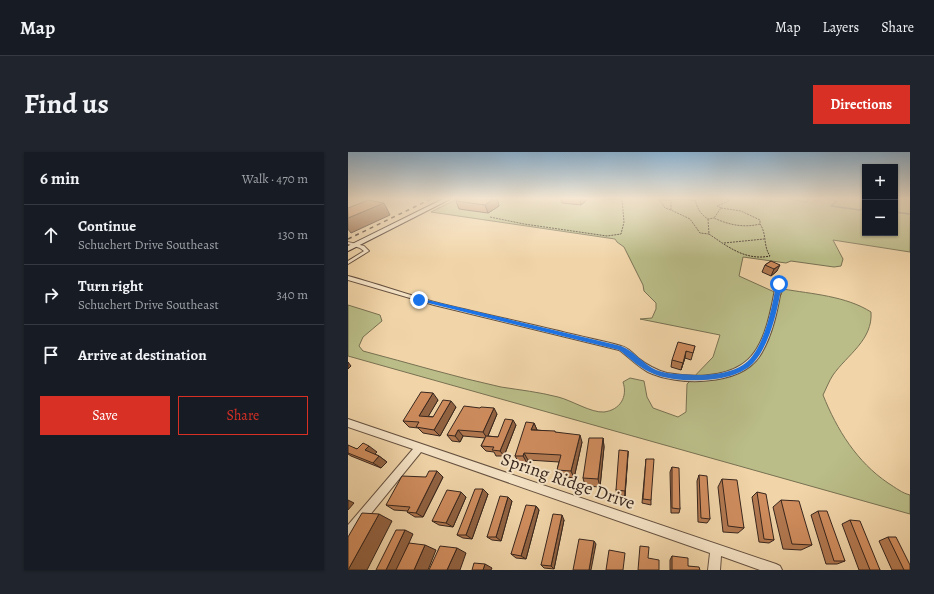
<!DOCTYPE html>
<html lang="en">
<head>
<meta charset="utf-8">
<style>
	:root { --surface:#171b24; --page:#20242c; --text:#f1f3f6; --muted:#9ea1a6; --line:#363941; --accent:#d93025 }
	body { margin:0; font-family:Alegreya,serif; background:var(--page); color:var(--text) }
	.controls { position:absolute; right:12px; top:12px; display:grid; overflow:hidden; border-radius:0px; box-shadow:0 1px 3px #0004 }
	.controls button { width:36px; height:36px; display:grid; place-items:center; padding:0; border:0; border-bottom:1px solid var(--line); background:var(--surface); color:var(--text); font:20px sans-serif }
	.stop { position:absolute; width:12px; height:12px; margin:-9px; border:3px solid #1a73e8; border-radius:50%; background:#fff }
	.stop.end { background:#1a73e8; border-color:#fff; box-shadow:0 1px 4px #0008 }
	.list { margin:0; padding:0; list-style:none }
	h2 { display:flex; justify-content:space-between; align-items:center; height:52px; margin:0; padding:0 16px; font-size:17px }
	h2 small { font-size:13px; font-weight:400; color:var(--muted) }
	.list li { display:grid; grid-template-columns:26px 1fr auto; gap:12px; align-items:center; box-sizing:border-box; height:60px; padding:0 16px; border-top:1px solid var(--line) }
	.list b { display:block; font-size:15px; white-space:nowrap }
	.list p { margin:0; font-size:13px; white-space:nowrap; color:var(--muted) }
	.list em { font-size:13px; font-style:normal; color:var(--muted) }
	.actions { display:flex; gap:8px; padding:12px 16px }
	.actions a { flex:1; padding:9px 0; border:1px solid var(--accent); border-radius:0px; text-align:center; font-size:14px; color:var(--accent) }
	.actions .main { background:var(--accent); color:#fff }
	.icon { flex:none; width:22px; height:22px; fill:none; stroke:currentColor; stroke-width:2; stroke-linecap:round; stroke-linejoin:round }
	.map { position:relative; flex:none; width:562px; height:418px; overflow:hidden; border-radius:0px }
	header { display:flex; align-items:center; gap:24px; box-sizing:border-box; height:56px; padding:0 20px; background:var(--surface); border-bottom:1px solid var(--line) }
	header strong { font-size:19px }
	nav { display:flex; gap:22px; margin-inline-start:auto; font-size:14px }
	.intro { display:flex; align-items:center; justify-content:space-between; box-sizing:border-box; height:96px; padding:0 24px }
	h1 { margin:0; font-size:28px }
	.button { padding:10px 18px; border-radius:0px; background:var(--accent); color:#fff; font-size:14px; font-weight:700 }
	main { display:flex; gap:24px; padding:0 24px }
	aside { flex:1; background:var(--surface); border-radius:0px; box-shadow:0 1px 3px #0004 }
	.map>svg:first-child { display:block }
	.green { fill:#babd88; stroke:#787152 }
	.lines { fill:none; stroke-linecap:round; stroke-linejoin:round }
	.stream { stroke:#777b78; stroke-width:1.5 }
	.minor-casing { stroke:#655140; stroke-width:2 }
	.secondary-casing { stroke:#36251d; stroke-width:2 }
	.path { stroke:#36251d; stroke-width:1; stroke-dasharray:2 1; stroke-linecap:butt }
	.minor { fill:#f6e4c7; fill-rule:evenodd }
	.secondary { fill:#f6e4c7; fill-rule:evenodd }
	.rail { stroke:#36251d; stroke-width:1.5; stroke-dasharray:4 4; stroke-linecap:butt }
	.wall { fill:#b37951; stroke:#36251d }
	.shaded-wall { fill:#926342; stroke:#36251d }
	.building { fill:#d08d5e; stroke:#36251d }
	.route { fill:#1a73e8 }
	.labels { text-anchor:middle; stroke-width:4; stroke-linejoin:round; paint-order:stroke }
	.near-street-label { font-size:18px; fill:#36251d; stroke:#f6e4c7 }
</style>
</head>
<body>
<header>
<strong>Map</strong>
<nav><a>Map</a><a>Layers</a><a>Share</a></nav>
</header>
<div class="intro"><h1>Find us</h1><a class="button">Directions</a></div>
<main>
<aside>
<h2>6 min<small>Walk · 470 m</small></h2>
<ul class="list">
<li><svg class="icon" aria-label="ahead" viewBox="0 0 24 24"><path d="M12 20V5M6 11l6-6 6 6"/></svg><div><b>Continue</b><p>Schuchert Drive Southeast</p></div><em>130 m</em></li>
<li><svg class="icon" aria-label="right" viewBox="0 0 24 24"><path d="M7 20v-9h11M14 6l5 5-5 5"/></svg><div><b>Turn right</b><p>Schuchert Drive Southeast</p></div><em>340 m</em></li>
<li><svg class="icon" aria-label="arrive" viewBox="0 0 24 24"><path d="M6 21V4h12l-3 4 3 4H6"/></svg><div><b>Arrive at destination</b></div></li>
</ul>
<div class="actions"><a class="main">Save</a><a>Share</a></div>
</aside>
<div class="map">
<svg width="562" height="418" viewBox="0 0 562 418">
	<rect width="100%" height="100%" fill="#f1d5a9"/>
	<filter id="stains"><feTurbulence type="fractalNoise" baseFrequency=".005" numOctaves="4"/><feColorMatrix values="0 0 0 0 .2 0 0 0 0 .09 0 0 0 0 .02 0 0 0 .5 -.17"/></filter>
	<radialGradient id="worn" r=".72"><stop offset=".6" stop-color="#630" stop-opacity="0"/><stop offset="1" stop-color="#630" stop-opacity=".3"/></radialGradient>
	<path class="green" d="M109 47H517V81H547V47H562V100L485 88 495 107 493 114 486 115 443 109 438 111 395 105 391 124 433 143 435 137C464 142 498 144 523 160 525 188 499 203 485 223 481 229 478 237 475 243 489 278 509 310 540 331 548 336 554 341 562 343V362L0 204V153L32 163 34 169 15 185 11 194 15 199C61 211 107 225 153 235 172 238 191 240 210 245 223 248 243 261 256 260 272 258 280 245 275 230L282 226 296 229 299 245 305 256 330 265 338 260 339 232 365 205 372 183 292 167 304 166 308 157V151L296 139 295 133 276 95 269 90 267 87 83 60Z"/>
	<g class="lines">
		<g class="stream">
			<path d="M442 47 459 50 460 47"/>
			<path d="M464 47 469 49 477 47"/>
			<path d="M480 47 489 49 483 54 512 58 517 54"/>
			<path d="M547 60 562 62"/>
		</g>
		<defs>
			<g id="minor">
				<path d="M0 90 16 94 21 99 0 112V109L16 99 12 96 0 92Z"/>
				<path d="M0 124C30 132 60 143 90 151 134 162 179 171 223 182 239 186 256 189 273 194 279 195 285 201 290 206 299 213 308 218 319 221 342 225 373 226 393 213 417 199 423 158 428 132L431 130 434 132C430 156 425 184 411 205 391 234 329 234 300 220 289 214 281 205 271 198L86 153 0 128Z"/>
				<path d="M0 267 428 412 432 414 434 418H412L373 404 372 418H360L362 401 73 300 4 385 0 386V373L65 297 0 275Z"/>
			</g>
			<path id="secondary" d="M95 47H102L0 99V94Z"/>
		</defs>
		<use href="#minor" class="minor-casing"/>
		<use href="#secondary" class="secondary-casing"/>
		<g class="path">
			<path d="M311 47 317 56 323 58"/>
			<path d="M347 47C349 56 352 62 360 67L366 66"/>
			<path d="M311 48H323"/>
			<path d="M348 49 337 47 323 48V58L342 67 352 81 361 82"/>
			<path d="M373 56 393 59 412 68V72C396 76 381 73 366 66Z"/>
			<path d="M373 56 369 54 381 49 379 47"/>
			<path d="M142 65 176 72 259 84 273 82 276 70 274 47 253 48"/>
			<path d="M360 67 361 82C380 95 398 109 422 104 415 94 419 82 412 72"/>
			<path d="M376 91 416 87"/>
		</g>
		<use href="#minor" class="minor"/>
		<use href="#secondary" class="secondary"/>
		<path class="rail" d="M0 87 83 47"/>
	</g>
	<g class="wall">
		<path d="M110 47H149L151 54 140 61 111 57 108 49Z"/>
		<path d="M213 47H240L233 53 214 51Z"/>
		<path d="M423 109 429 119 423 124 414 120 417 113Z"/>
		<path d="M347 194 343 208 337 206 333 218 323 215 324 208Z"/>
		<path d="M90 248 80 264 85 265 108 255 92 284 75 281 70 276 61 275 55 269Z"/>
		<path d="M132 256 149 262 140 284 150 285 168 273 156 304H148L146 300 138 299 133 294 137 286 115 284 112 290 104 289 99 283Z"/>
		<path d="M186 271 189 278 207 280 234 290 226 326 212 324 209 318 211 310 180 308 179 311H171L167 304Z"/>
		<path d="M255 286 256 295 252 335 237 334 235 326Z"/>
		<path d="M0 294 9 297 29 300 27 302 31 304 39 310 33 316 3 304 0 302Z"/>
		<path d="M280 299 277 344 269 343 268 338Z"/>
		<path d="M298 307 303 348V353L294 351Z"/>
		<path d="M324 315 332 357 331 361H323L322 320Z"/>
		<path d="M89 319 95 325 75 365H67L59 360 60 359 46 358 38 353 78 325Z"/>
		<path d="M351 323 362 367 359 371 350 370 349 329Z"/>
		<path d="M374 327 396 376 390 381 375 380 370 335Z"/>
		<path d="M409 340 426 388 421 391 411 390 404 345Z"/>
		<path d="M140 342 124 387 115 386 109 383Z"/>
		<path d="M118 345 105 375 91 373 84 369Z"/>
		<path d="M160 345 164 349 153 389 144 388 139 385Z"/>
		<path d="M433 348 464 393 453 398 435 397 425 355Z"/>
		<path d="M188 354 191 358 178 407 168 406 163 402Z"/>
		<path d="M470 359 497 409 489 412H478L463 363Z"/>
		<path d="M216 368 206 417 196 416 193 413Z"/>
		<path d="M502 368 532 418H511L494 372Z"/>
		<path d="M540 385 562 418H544L531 389Z"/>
		<path d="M324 404 340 414 352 418H322V408Z"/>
	</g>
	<g class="shaded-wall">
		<path d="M145 47H149L151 54 140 61 137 53Z"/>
		<path d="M232 47H240L233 53Z"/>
		<path d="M36 51 42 63 3 81 0 77V66Z"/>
		<path d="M432 113 429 119 423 124 426 117Z"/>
		<path d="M338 199 337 206 333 218 335 211Z"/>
		<path d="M0 210 3 214 0 217Z"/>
		<path d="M85 241 90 248 77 270 71 264Z"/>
		<path d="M103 249 108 255 92 284 86 278Z"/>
		<path d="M146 256 149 262 139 286 135 280Z"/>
		<path d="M165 268 168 273 156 304 152 299Z"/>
		<path d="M186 271 189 278H183Z"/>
		<path d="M110 278 115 284 112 290 107 284Z"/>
		<path d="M232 283 234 290 226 326 223 319Z"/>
		<path d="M255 286 256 295 252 335 250 327Z"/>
		<path d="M21 294 29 300 25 304 17 298Z"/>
		<path d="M280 299V304L277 344V339Z"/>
		<path d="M176 301 180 308 179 311 175 304Z"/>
		<path d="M31 304 39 310 33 316 25 311Z"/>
		<path d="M89 319 95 325 75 365 68 361Z"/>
		<path d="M135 337 140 342 124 387 118 383Z"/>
		<path d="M113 340 118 345 105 375 98 371Z"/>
		<path d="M160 345 164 349 153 389 148 385Z"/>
		<path d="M0 348 6 351 0 358Z"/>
		<path d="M188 354 191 358 178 407 173 404Z"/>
		<path d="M31 362 44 369 19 418H0Z"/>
		<path d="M214 363 216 368 206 417 203 414Z"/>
		<path d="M57 378 65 382 49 418H38Z"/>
		<path d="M246 389 248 392 243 418H241Z"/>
		<path d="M77 393 88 398 80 418H66Z"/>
		<path d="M109 396 118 401 112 418H99Z"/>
		<path d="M137 412 144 416 143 418H135Z"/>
	</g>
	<g class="building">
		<path d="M110 47H145L137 53 108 49Z"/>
		<path d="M20 48 36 51 0 66V56Z"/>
		<path d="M423 109 432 113 426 117 417 113Z"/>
		<path d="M330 190 347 194 345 201 338 199 335 211 324 208Z"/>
		<path d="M73 240 85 241 71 264 85 265 95 248 103 249 86 278 68 275 71 270 55 269Z"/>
		<path d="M116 254 132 256 133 255 146 256 135 280 110 278 107 284 99 283Z"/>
		<path d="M157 267 165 268 152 299 144 298 146 295 133 294 138 284 150 285Z"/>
		<path d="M178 270 186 271 183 278 207 279V280L232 283 223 319 209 318 213 303 176 301 175 304H167Z"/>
		<path d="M241 286H255L250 327 235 326Z"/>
		<path d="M15 291 21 294 17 298 31 304 25 311 0 301V293L9 297Z"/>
		<path d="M271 298 280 299 277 339 268 338Z"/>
		<path d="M298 307H306L303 348 295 347Z"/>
		<path d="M324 315 331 316 332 357 324 356Z"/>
		<path d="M81 319H89L68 361 59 360 62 355 38 353 54 324 78 325Z"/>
		<path d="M351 323 359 324 362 367 353 366Z"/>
		<path d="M374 327 389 328 396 376 380 374Z"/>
		<path d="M127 337H135L118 383H109Z"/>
		<path d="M99 338 113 340 98 371 84 369Z"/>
		<path d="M409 340 418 342 426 388 416 387Z"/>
		<path d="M152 344 160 345 148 385H139Z"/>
		<path d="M433 348 451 349 464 393 444 392Z"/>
		<path d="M178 353 188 354 173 404 163 402Z"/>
		<path d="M470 359H479L497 409H486Z"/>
		<path d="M14 361 31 362 0 418V385Z"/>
		<path d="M205 362 214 363 203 414 193 413Z"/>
		<path d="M502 368 512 369 532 418H522Z"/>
		<path d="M48 378H57L38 418H28Z"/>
		<path d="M540 385H548L562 413V418H556Z"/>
		<path d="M231 387 246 389 241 418H225Z"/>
		<path d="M61 391 77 393 66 418H48Z"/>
		<path d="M92 394 109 396 99 418H81Z"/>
		<path d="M292 394 301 395 300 406 311 408V418H290Z"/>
		<path d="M261 398 277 401 275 418H258Z"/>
		<path d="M324 404 340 406V414L351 415 352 418H324Z"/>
		<path d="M126 411 137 412 135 418H124Z"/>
	</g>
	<linearGradient id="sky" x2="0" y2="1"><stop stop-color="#8cb4d4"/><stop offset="0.44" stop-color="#f9ecd8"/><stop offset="1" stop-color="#f9ecd8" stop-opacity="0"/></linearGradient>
	<rect width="562" height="106" fill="url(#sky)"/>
	<path class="route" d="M431 130 434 132C430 155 423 190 407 209 389 232 331 232 306 222 292 217 282 206 271 198L68 148 71 146 273 194C286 199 295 212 308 218 321 223 335 222 348 223 366 223 389 221 402 207 417 191 425 152 428 132Z"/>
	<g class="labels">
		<g class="near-street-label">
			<text transform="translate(220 329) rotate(19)" y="6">Spring Ridge Drive</text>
		</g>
	</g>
	<rect width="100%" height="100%" filter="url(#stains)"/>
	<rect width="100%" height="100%" fill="url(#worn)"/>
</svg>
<div class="controls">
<button>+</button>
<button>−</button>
</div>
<div class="stop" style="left:431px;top:132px"></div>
<div class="stop end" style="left:71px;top:148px"></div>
</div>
</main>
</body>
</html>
